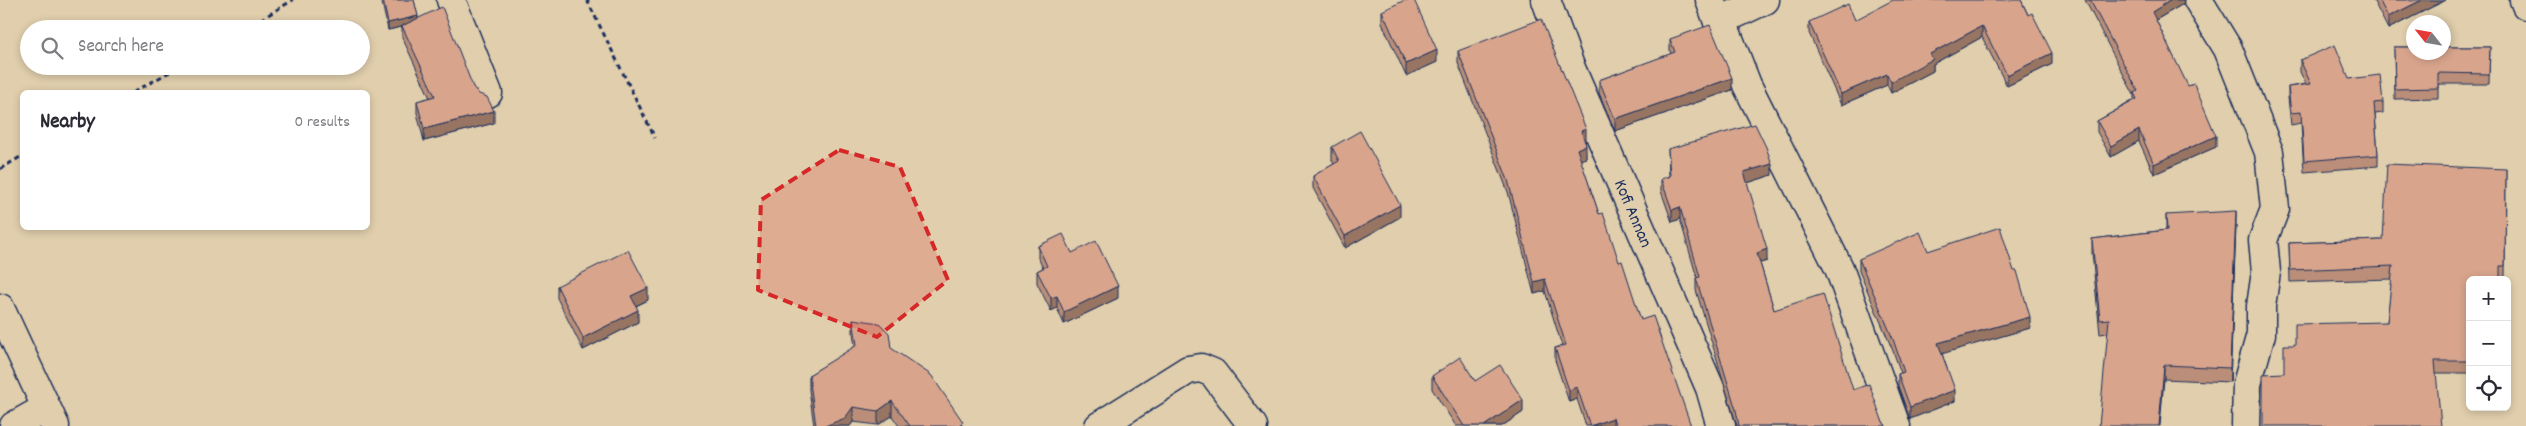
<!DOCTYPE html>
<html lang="en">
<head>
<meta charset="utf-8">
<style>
	:root { --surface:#fff; --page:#f7f7f7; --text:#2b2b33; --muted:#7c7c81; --line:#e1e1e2 }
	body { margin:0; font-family:Dekko,sans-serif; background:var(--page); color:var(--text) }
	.controls { position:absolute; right:15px; bottom:15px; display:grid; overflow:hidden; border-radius:8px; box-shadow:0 2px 8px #0003 }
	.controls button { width:45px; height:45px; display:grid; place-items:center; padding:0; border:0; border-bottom:1px solid var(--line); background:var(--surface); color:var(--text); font:25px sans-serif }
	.compass { position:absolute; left:2406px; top:15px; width:45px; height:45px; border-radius:50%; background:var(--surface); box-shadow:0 2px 8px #0003; rotate:301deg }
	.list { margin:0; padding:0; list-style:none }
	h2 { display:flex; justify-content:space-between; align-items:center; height:65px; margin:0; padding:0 20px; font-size:21px }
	h2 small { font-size:16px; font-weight:400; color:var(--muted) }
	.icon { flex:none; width:28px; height:28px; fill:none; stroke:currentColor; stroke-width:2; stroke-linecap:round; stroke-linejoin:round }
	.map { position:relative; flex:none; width:2526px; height:426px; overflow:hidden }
	.search { position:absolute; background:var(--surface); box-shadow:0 2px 8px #0003; left:20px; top:20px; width:350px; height:55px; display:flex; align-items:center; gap:12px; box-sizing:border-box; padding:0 18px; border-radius:28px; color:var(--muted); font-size:19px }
	.panel { position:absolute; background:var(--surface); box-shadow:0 2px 8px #0003; left:20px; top:90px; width:350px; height:140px; border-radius:8px }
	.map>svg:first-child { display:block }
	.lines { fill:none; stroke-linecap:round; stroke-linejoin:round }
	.minor-casing { stroke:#1b2f5e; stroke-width:31 }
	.path { stroke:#1b2f5e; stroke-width:3; stroke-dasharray:5 4; stroke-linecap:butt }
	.minor { stroke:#e0ceac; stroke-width:28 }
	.wall { fill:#ba8e78; stroke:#1b2f5e }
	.shaded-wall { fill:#977462; stroke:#1b2f5e }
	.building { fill:#d8a58c; stroke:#1b2f5e }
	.marked { fill:#d62828; fill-opacity:0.2; stroke:#d62828; stroke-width:4; stroke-dasharray:10 6; stroke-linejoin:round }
	.labels { text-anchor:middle; stroke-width:4; stroke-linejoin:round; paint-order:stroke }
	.street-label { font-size:18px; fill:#1b2f5e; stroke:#e0ceac }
</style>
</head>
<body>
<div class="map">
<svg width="2526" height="426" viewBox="0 0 2526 426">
	<rect width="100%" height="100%" fill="#e0ceac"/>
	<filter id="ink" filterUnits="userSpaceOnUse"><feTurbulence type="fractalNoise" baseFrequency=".02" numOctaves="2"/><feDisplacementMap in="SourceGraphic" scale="10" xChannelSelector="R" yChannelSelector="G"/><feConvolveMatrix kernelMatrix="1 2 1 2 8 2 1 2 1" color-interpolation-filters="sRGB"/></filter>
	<g filter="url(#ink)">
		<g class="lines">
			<defs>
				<g id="minor">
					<path d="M451 0 488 93"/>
					<path d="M1546 0 1570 66 1710 388 1721 426"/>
					<path d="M1710 0 1718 22 1726 31 1747 85 1839 268 1896 426"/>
					<path d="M2198 0 2228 49 2269 152 2275 209 2263 240 2266 272 2261 306V334L2247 384 2246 426"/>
					<path d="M2524 0 2526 5"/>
					<path d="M1718 22 1765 0"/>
					<path d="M0 308 55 426"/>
					<path d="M14 426 46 408"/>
					<path d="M1099 426 1188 370 1201 368 1213 373 1253 426"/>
				</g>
			</defs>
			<use href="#minor" class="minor-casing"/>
			<g class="path">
				<path d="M587 0 655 138"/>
				<path d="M245 29 293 0"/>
				<path d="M134 92 180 66"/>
				<path d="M0 169 22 156"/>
			</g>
			<use href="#minor" class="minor"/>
		</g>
		<g class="wall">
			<path d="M382 0H414L418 18 473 87 494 123 424 141 417 113V101L430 98 402 37V27L388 30 382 3Z"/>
			<path d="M2021 0 2052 64 2007 86 1982 37 1933 64V71L1891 93 1887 85 1841 105 1809 33V22L1855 20Z"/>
			<path d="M2085 0H2184L2183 4 2156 20 2216 147 2154 174 2139 141 2111 157 2097 132V121L2134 100V95Z"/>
			<path d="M2373 0H2446L2388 29Z"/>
			<path d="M1382 11 1437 62 1406 76 1382 23Z"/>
			<path d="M1670 39 1732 90 1615 131 1599 93V80L1671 54 1670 51Z"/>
			<path d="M2394 47H2490L2489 84H2438V98L2395 99Z"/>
			<path d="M1458 51 1586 141 1585 142 1586 158 1580 159 1599 214 1641 320 1691 426H1586L1577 399 1569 402 1555 360V348L1562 346 1545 291 1534 294 1508 192 1458 63Z"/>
			<path d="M2300 60 2349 79 2383 102V113L2375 114 2378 155V166L2304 172 2301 123 2291 125 2288 98V87L2306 84 2300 72Z"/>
			<path d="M1332 147 1400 217 1345 248 1313 188V176L1334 164 1332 160Z"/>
			<path d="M1668 149 1772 175 1747 183 1767 261 1760 263 1774 310 1853 390 1882 420 1886 426H1737L1696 290V278H1697L1680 219 1672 222 1661 191V179L1669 176Z"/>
			<path d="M2506 169 2505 279 2470 280V373H2284L2295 345 2387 322 2392 279 2290 282 2289 243 2383 240Z"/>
			<path d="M2166 215 2236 225 2230 382 2164 379 2108 333 2100 334 2092 253V239L2166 230Z"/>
			<path d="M1038 246 1072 253 1118 298 1064 324 1057 308 1051 311 1037 283V271L1043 268 1038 258Z"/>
			<path d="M1928 251 2030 328 1942 353 1955 401 1910 419 1898 386V374L1901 373 1893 351 1859 271V259Z"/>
			<path d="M557 286 648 300 636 306 638 322 583 350 557 298Z"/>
			<path d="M853 319 891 348 963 426H899L892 416 878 425 853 422 850 426H814L809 390V375L855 347 853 333Z"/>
			<path d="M1432 376 1475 381 1523 412 1502 426H1456L1432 389Z"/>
		</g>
		<g class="shaded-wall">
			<path d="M2171 0H2184L2183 4 2152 22V12Z"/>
			<path d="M2422 0H2446L2388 29V17Z"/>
			<path d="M418 16V23L388 30V23Z"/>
			<path d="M1982 26V37L1933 64V71L1891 93V82L1930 54Z"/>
			<path d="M1437 50V62L1406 76V64Z"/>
			<path d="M2052 53V64L2007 86V75Z"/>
			<path d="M1887 74V85L1841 105V94Z"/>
			<path d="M1732 78V90L1615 131V119Z"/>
			<path d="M494 111V123L424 141V129Z"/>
			<path d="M1586 129V141L1581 143V131Z"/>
			<path d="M2139 130V141L2111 157V146Z"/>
			<path d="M2216 136V147L2154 174V164Z"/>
			<path d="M1586 145V158L1577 161V149Z"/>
			<path d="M1772 164V175L1744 184V172Z"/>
			<path d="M1400 205V217L1345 248V236Z"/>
			<path d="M1680 207V219L1672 222V210Z"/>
			<path d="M2236 211V225L2230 382V368Z"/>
			<path d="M1767 249V261L1757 264V253Z"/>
			<path d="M1545 279V291L1534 294V282Z"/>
			<path d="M1118 286V298L1064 324V312Z"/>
			<path d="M648 288V300L631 308V296Z"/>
			<path d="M1057 296V308L1051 311V298Z"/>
			<path d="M638 310V322L583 350V338Z"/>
			<path d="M2030 317V328L1938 355V343Z"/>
			<path d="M2164 365V379L2160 426H2159Z"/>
			<path d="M1577 387V399L1569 402V390Z"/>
			<path d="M1955 390V401L1910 419V407Z"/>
			<path d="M1523 400V412L1502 426H1484Z"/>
			<path d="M892 401V416L878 425V411Z"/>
			<path d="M853 407V422L850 426H825Z"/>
			<path d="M1613 418V426H1591Z"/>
		</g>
		<g class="building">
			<path d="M383 0H414L418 16 388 23Z"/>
			<path d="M1405 0H1414L1437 50 1406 64 1382 11Z"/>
			<path d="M1893 0H2021L2028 15 2032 13 2052 53 2007 75 1982 26 1930 54 1933 59 1891 82 1887 74 1841 94 1809 22 1848 4 1855 20Z"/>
			<path d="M2090 0H2171L2152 12 2188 86 2194 84 2216 136 2154 164 2139 130 2111 146 2097 121 2137 99 2134 93 2138 91Z"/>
			<path d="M2379 0H2422L2388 17Z"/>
			<path d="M442 7 473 87 479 94 487 97 494 111 424 129 417 101 435 96 402 26Z"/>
			<path d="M1541 19 1586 129 1581 131 1586 145 1577 149 1599 214 1603 213 1619 262 1622 261 1641 320 1653 316 1691 426H1616L1613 418 1590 426 1577 387 1569 390 1555 348 1566 345 1545 279 1534 282 1508 180 1458 51Z"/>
			<path d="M1710 25 1732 78 1615 119 1599 80 1675 52 1670 39Z"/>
			<path d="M2335 45 2349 79 2380 75 2383 102 2374 103 2378 155 2304 161 2301 112 2291 113 2288 87 2311 84 2300 60Z"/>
			<path d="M2394 47H2414V52H2444V47H2490L2489 74 2438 73V88L2395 89Z"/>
			<path d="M1755 124 1766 147 1772 164 1744 172 1767 249 1757 253 1774 310 1823 294 1853 390 1869 384 1882 420 1886 426H1739L1736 410 1696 278 1700 277 1680 207 1672 210 1661 179 1670 176 1668 149Z"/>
			<path d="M1360 131 1400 205 1345 236 1313 176 1339 161 1332 147Z"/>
			<path d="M2387 164 2506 169 2505 266H2500V280H2470V361H2435L2441 426H2263V374L2284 373V345H2295V324L2387 322 2393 266 2290 270 2289 243 2383 240Z"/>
			<path d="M2236 211 2230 368 2164 365 2159 426H2099L2109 319 2100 320 2092 239 2167 230 2166 215Z"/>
			<path d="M2000 227 2014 271H2017L2030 317 1938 343 1955 390 1910 407 1898 374 1904 372 1893 339 1859 259 1920 232 1928 251Z"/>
			<path d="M1063 234 1072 253 1096 241 1118 286 1064 312 1057 296 1051 298 1037 271 1047 266 1038 246Z"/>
			<path d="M628 250 648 288 631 296 638 310 583 338 557 286Z"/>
			<path d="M853 319 879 323 889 333 891 348 931 375 963 422 959 425 960 426H910L892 401 878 411 853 407 845 418 825 426H816L809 375 857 345Z"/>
			<path d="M1460 357 1475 381 1500 365 1523 400 1484 426H1464L1432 376Z"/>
		</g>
	</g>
	<path class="marked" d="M839 150 900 167 948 280 877 337 758 290 761 200Z"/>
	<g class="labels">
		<g class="street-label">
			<text transform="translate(1634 213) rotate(67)" y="6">Kofi Annan</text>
		</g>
	</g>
</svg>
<div class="controls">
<button>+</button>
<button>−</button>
<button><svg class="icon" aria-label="locate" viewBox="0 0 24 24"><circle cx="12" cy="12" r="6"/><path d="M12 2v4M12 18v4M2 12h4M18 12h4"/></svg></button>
</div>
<svg class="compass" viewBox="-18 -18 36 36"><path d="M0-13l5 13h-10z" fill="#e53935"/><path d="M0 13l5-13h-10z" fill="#7c7c81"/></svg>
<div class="search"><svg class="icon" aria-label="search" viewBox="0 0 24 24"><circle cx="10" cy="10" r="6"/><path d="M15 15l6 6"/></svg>Search here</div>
<section class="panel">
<h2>Nearby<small>0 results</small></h2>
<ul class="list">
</ul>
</section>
</div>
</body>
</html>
